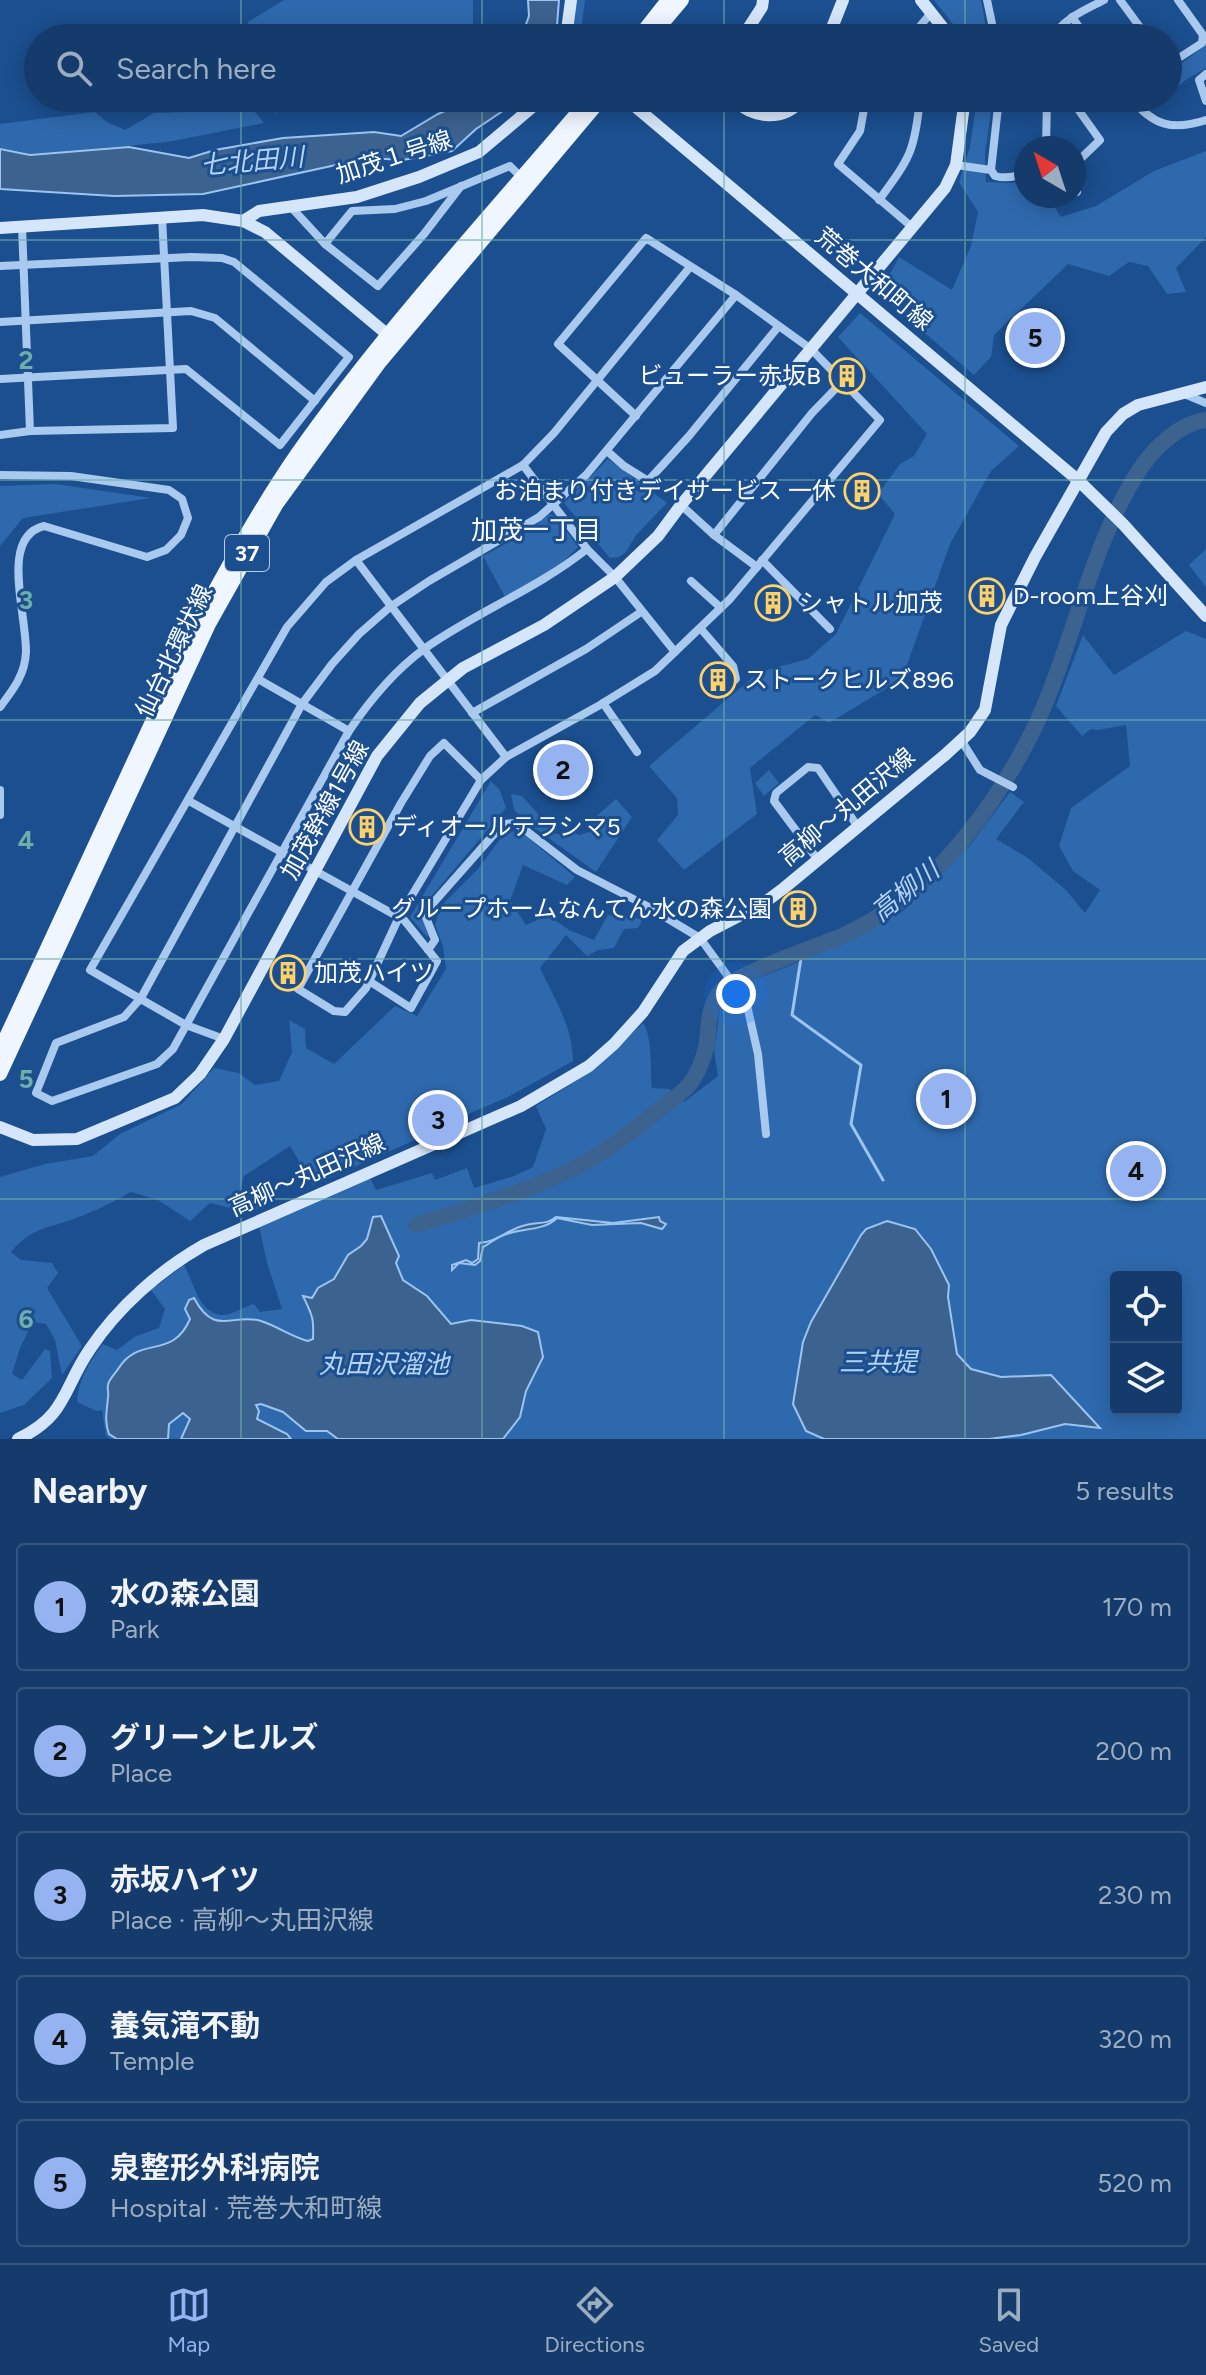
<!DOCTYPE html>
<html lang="en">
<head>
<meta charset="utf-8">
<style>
	:root { --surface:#143b6b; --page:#1d4271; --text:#f1f3f6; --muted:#9dadc1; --line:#33557e; --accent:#95b2f1 }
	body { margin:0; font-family:Figtree,"Noto Sans JP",sans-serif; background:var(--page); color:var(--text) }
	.controls { position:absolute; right:24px; bottom:24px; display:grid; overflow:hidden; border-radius:8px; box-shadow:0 4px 20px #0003 }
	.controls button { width:72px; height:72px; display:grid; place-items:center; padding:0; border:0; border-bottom:2px solid var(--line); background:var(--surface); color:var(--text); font:40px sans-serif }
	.compass { position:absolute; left:1014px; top:136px; width:72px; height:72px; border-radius:50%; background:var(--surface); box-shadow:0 4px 20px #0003; rotate:321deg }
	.you { position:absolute; left:736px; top:994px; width:28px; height:28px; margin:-20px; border:6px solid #fff; border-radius:50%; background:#1a73e8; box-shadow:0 0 0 12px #1a73e833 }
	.badge { display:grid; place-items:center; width:52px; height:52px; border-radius:50%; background:var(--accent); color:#111; font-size:26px; font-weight:700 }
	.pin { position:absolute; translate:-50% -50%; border:4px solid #fff; box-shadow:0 2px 8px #0006 }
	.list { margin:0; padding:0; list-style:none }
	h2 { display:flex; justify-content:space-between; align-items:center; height:104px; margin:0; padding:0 32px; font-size:34px }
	h2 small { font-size:26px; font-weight:400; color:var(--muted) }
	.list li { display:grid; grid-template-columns:52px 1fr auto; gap:24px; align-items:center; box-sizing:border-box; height:128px; margin:0 16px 16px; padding:0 16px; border:2px solid var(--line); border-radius:8px }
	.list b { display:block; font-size:30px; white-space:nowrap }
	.list p { margin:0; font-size:26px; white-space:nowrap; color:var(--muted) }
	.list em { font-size:26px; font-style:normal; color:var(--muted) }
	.icon { flex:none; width:44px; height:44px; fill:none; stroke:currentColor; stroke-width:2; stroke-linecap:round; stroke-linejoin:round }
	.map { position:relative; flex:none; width:1206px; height:1439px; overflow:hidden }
	.search { position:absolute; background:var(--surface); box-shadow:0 4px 20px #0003; left:24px; right:24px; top:24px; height:88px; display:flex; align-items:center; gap:20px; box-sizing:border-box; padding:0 28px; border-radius:44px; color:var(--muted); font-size:30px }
	.sheet { height:824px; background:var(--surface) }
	nav { display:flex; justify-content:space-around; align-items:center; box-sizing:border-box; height:112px; border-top:2px solid var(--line); background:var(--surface); font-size:22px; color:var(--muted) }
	nav a { display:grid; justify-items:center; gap:4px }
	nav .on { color:var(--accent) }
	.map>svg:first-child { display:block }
	.green { fill:#2e69ad; fill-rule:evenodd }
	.water { fill:#3c6290; stroke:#9cc4f0; stroke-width:2 }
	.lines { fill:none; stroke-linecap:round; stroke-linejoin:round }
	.stream { stroke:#9cc4f0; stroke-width:3 }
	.river { stroke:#3c6290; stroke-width:16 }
	.street { stroke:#a9c9ee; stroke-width:8 }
	.secondary { stroke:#d6e6fa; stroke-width:12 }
	.primary { stroke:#f0f6ff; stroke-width:14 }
	.grid { fill:none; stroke:#6fada8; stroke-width:2; stroke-opacity:0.55 }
	.labels { text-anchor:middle; stroke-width:6; stroke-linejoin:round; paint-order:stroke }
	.shield { fill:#1b4f8f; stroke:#bbcadd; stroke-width:2 }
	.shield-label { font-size:22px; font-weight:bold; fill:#fff }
	.street-label { font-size:24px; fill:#fff; stroke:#1b4f8f }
	.poi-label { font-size:24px; fill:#fff; stroke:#1b4f8f; text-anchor:start }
	.water-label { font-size:26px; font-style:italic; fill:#b5d3f5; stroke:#1b4f8f }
	.neighbourhood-label { font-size:26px; fill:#fff; stroke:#1b4f8f }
	.grid-label { font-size:26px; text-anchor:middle; font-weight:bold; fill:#6fada8; stroke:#1b4f8f; stroke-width:6; stroke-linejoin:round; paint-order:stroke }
</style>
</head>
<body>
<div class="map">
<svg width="1206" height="1439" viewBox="0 0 1206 1439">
	<rect width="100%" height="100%" fill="#1b4f8f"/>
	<g class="green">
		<path d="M284 0H473V24L471 38H249L248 22Z"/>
		<path d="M575 0H585L580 38H570Z"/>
		<path d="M934 0H981L988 38H964Z"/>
		<path d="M1206 34V68L1187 79 1168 94 1171 71 1202 48Z"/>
		<path d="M195 98H223L230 105 252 108 264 123 173 141 129 146 31 154 0 148V124L95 112 107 122 125 130 154 113 185 112 198 105Z"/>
		<path d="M259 98H317L275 113Z"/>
		<path d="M977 98H993L985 153 986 182 1013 183 1026 177V196H1047L1061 217 1096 206 1154 171 1206 151V237L1176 268 1186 292 1167 294 1148 266 1129 262 1109 276 1068 264 994 335 991 357 974 375 879 294 899 257 952 290 971 246 978 212 959 182 970 147Z"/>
		<path d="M860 313 1019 446 991 471 950 544 902 679 829 723 815 715 750 768 757 814 684 870 657 840 678 815 677 798 649 766 759 672 808 659 836 634 895 514 878 494 900 464 914 456 927 434 838 337Z"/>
		<path d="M608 459 667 503 636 535 626 552 619 557 610 558 564 503Z"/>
		<path d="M56 484 151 498 23 518 0 546V486Z"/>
		<path d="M549 514 556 516 578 547 560 565 505 597 483 556 526 533Z"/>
		<path d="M1206 549V587L1189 565Z"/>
		<path d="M1186 631 1206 639V1439H111L106 1436 102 1410 96 1411 77 1402C78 1380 90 1361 103 1344L117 1350 136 1336 159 1328 165 1309 151 1290 184 1265C194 1282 198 1314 223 1315 233 1315 244 1306 254 1304L260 1312 282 1309 267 1263 259 1226 370 1178 376 1190 432 1173 435 1180 467 1168 474 1188 514 1176 533 1167 546 1129 536 1106 594 1070 643 1023C653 1039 650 1068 652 1088L669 1089 684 1102 718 1076 714 1051 720 1008 729 995 744 984 801 961 903 911 970 845 1010 792 1024 802 996 839 1028 858 1066 890 1085 913 1100 890 1073 871 1059 846 1071 808 1130 766 1126 725 1097 730 1091 729 1082 736 1056 706 1083 635 1114 675ZM1116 1277H1176V1409H1116Z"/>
		<path d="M769 770 779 783 764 796 755 783Z"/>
		<path d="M491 781 500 790 506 808 419 911 429 935 427 937 410 917Z"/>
		<path d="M511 794 522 796 556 834H565L568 830 579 835 589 832 593 819 616 799 632 817 596 872 533 827 514 810Z"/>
		<path d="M506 831 521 832 575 877 567 885 523 865 510 901 526 925 548 915 569 930 594 940 608 915 643 919 638 928 624 929 614 948 598 950 587 956 566 935 540 968C554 998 573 1027 573 1061L508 1097 459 1118 442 1095 411 1113 424 1136 313 1185 290 1146 244 1176 240 1189 260 1207 250 1212 236 1204 230 1208 210 1203 190 1221 158 1200 131 1192C116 1200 100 1209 84 1215 54 1228 33 1225 11 1252L21 1260 52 1263 58 1273 47 1288 82 1346 62 1375 55 1340 46 1324 33 1322 20 1348 12 1374 22 1380 45 1349 50 1351 52 1378 24 1405 0 1413V1177L45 1164 93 1156 120 1134 182 1104 214 1068 239 1073 255 1085 279 1081 292 1052 289 1020 305 1029 306 1048 334 1064 395 1006 417 1016 446 969 443 946 435 925 440 907 478 869Z"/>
	</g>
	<g class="water">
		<path d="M528 0H559L556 38H521L529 16Z"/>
		<path d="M475 98H522L476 129 452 151 403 160 368 158 203 194 114 196 0 189V149L30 155 129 147 189 158 215 150 283 138 374 132 401 136 438 114Z"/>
		<path d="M381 1216 399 1256 396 1263 403 1280 427 1296 451 1324 471 1320 522 1326 538 1332 543 1357 526 1391 520 1417 503 1439H338L327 1431H306L283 1412 261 1404 256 1405 259 1411 257 1419 287 1434 291 1439H181L190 1419 183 1413 169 1424 168 1439H117L109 1434C104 1420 107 1411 108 1397 109 1393 107 1389 108 1385 109 1379 115 1374 118 1369 140 1334 172 1361 190 1319L185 1309 189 1300 194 1298C215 1338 233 1312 261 1321 277 1326 292 1337 308 1341L313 1339C314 1317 312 1315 303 1296L312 1298 318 1288 334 1279 348 1255 361 1246 367 1239 373 1217Z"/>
		<path d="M556 1217 613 1223 659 1217 660 1221 666 1224 662 1229 641 1223 592 1225 557 1218C544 1231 523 1228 507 1234 498 1236 491 1243 483 1247L480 1261 475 1265 459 1263 452 1270V1265L466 1260 472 1263 478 1259 479 1243C495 1243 510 1228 526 1225 537 1222 547 1225 556 1217Z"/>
		<path d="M887 1221 915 1229 931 1249 949 1285 948 1297 957 1354 971 1369 1001 1377 1051 1375 1100 1428 1065 1424 1021 1435 989 1439H824L806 1431 793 1404 803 1342 811 1322 861 1235 866 1229Z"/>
	</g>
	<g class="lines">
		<path class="stream" d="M802 952 792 1015 861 1065 851 1124 883 1180"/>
		<path class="river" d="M416 1225C475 1207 543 1188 596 1156 617 1144 636 1128 655 1113 665 1104 679 1096 688 1086 697 1076 705 1056 707 1042 709 1024 708 1006 721 991 736 974 817 946 842 936 923 900 983 824 1024 748 1072 660 1085 554 1140 469 1154 448 1180 423 1206 420"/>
		<g class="street">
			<path d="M987 0 995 38"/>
			<path d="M1120 0 1148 38"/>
			<path d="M1072 17 1087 38"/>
			<path d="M910 38 931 13"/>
			<path d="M1052 38C1064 18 1085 10 1104 0"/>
			<path d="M1168 65 1202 43 1203 35 1178 0"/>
			<path d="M1206 74 1199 80 1206 101"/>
			<path d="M866 98 860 131 838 164 912 227"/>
			<path d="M1070 98 1100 140 1074 165"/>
			<path d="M1131 98C1153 126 1173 131 1206 120"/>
			<path d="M1046 148 1047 98"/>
			<path d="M956 165 991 170 995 176C1006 179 1016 177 1026 172"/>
			<path d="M991 170 999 98"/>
			<path d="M1074 188 1077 192"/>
			<path d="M879 200C910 158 915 151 920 98"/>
			<path d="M291 207 325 244 378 286 424 234 461 186"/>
			<path d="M22 226 30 431"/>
			<path d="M325 244 352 211 395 209 426 201 510 166 522 178"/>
			<path d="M0 266 191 257 222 258 234 262 349 357 280 445 186 369 0 379"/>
			<path d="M0 322 191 311 215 318 315 401"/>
			<path d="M1182 393 1206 403"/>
			<path d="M0 435 30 431 173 428 162 217"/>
			<path d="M607 451 624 466 648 481 689 436 778 327"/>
			<path d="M523 465 587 549 615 577 675 652"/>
			<path d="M0 475 71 476 169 490 182 499 188 518 181 535 166 550 147 557 44 526C0 537 26 610 26 652 25 675 13 690 0 707"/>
			<path d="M681 505 714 535 757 567"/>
			<path d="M714 535 812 413 842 382"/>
			<path d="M587 549C537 589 476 612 424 649 394 671 370 700 349 731L173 1049 157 1064 52 1101 36 1093 56 1043 124 1017 141 998 302 704 332 664 359 634 390 607 429 581 539 517 586 475 736 295"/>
			<path d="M356 560 506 757"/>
			<path d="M762 560 830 629"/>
			<path d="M691 581 721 608"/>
			<path d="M701 629 733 666 736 679 719 693"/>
			<path d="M258 679 349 731"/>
			<path d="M603 703 637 752"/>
			<path d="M472 713 586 649 641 612"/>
			<path d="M961 740 980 770 1013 787"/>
			<path d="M481 780 444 743 430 756 401 803 298 989 334 1011 345 1012 366 988 399 917 481 780 506 757 600 705 655 671 730 599 880 420 811 349 736 295 646 238 558 344 636 416"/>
			<path d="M0 790V815"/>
			<path d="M189 801 404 920 437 961 411 1008 369 981"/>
			<path d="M818 860 774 801 776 793 808 767 818 768 858 827"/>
			<path d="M428 950 435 940 425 915 434 902 503 824 516 823 577 870 645 905 700 938 746 1001 758 1054 766 1134"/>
			<path d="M224 1039 186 1025 90 970 287 627 326 582 356 560 523 465 554 433 690 267"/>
		</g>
		<g class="secondary">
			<path d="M921 0 951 38"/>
			<path d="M566 38 571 0"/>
			<path d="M742 38 762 7 763 0"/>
			<path d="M828 38 843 0"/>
			<path d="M625 98 1079 481 1123 524 1206 616"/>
			<path d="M734 98C750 120 787 122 803 98"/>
			<path d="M243 221 259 211 357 197 419 177 479 152 543 98"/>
			<path d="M0 228 203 215 243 221 265 232 394 340"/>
			<path d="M0 1127 33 1140 77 1139 175 1098 200 1074 224 1039 377 756 420 703 463 668 544 625 615 577 658 536 681 505 945 188 956 165 965 98"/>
			<path d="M18 1439C67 1416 63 1388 90 1349 118 1307 160 1270 204 1245L521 1106 589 1066 614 1044 643 1012 683 951 710 931 764 903 784 888 945 755 970 732 985 710 1001 625 1035 557 1106 432 1123 414 1138 405 1206 387"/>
		</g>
		<g class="primary">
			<path d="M638 38 668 0"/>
			<path d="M650 38 682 0"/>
			<path d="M0 1050 201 616C231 561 261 506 297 454 385 329 491 215 590 98"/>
			<path d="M0 1074 209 624 276 505 380 362 602 98"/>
		</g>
	</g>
	<path class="grid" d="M241 0V38M482 0V38M724 0V38M965 0V38M241 98V1439M482 98V1439M724 98V1439M965 98V1439M0 240H1206M0 480H1206M0 720H1206M0 959H1206M0 1199H1206"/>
	<defs>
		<symbol id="building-ring" viewBox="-11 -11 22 22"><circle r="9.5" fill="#1b4f8f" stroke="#ffd166" stroke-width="1.5"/><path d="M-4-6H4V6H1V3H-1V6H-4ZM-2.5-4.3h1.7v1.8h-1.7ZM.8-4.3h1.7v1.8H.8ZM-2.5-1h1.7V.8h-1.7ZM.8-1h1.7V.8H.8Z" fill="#ffd166"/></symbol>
	</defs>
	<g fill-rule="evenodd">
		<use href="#building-ring" x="827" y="356" width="40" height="40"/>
		<use href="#building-ring" x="842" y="471" width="40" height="40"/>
		<use href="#building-ring" x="967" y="576" width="40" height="40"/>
		<use href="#building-ring" x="753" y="583" width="40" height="40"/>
		<use href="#building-ring" x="698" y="660" width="40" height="40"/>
		<use href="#building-ring" x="347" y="807" width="40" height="40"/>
		<use href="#building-ring" x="778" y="889" width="40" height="40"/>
		<use href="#building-ring" x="268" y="953" width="40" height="40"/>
	</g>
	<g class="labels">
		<rect class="shield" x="225" y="535" width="44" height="36" rx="6"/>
		<g class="shield-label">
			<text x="247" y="561">37</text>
		</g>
		<g class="street-label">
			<text transform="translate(394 157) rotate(-18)" y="8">加茂１号線</text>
			<text transform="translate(874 279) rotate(40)" y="8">荒巻大和町線</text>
			<text transform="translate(174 651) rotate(-64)" y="8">仙台北環状線</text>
			<text transform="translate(847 807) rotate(-40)" y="8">高柳～丸田沢線</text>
			<text transform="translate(325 810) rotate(-61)" y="8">加茂幹線1号線</text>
			<text transform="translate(307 1175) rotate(-24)" y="8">高柳～丸田沢線</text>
		</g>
		<g class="poi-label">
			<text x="821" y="384" text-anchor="end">ビューラー赤坂B</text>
			<text x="836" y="499" text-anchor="end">お泊まり付きデイサービス 一休</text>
			<text x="1013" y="604">D-room上谷刈</text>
			<text x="799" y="611">シャトル加茂</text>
			<text x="744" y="688">ストークヒルズ896</text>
			<text x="393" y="835">ディオールテラシマ5</text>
			<text x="772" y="917" text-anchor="end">グループホームなんてん水の森公園</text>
			<text x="314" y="981">加茂ハイツ</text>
		</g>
		<g class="water-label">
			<text transform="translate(252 161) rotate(-5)" y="9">七北田川</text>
			<text transform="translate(905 891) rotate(-39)" y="9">高柳川</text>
			<text x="878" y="1371">三共提</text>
			<text x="384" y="1373">丸田沢溜池</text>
		</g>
		<g class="neighbourhood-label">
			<text x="536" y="539">加茂一丁目</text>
		</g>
	</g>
	<g class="grid-label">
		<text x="26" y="369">2</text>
		<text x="26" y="609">3</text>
		<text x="26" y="849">4</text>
		<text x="26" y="1088">5</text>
		<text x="26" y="1328">6</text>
	</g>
</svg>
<div class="controls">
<button><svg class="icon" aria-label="locate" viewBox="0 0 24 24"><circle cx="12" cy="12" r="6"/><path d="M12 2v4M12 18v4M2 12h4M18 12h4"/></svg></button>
<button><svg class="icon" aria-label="layers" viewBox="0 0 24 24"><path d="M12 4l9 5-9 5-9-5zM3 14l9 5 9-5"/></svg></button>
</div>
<svg class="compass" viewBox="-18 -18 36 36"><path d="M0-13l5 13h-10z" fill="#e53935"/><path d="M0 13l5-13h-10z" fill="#9dadc1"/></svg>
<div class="you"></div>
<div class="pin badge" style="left:946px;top:1099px">1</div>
<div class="pin badge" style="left:563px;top:770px">2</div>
<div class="pin badge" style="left:438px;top:1120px">3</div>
<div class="pin badge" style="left:1136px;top:1171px">4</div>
<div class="pin badge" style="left:1035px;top:338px">5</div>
<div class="search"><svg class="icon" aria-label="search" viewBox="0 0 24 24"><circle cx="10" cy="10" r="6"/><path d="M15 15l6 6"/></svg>Search here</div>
</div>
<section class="sheet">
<h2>Nearby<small>5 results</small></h2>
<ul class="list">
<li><span class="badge">1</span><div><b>水の森公園</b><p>Park</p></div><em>170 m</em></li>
<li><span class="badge">2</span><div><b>グリーンヒルズ</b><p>Place</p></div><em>200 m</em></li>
<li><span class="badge">3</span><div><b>赤坂ハイツ</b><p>Place · 高柳～丸田沢線</p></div><em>230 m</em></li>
<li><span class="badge">4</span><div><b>養気滝不動</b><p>Temple</p></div><em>320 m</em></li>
<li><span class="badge">5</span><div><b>泉整形外科病院</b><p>Hospital · 荒巻大和町線</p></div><em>520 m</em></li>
</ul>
</section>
<nav>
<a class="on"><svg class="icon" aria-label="map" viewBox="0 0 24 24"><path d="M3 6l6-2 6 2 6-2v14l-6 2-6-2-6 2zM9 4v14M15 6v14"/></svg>Map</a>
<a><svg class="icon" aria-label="directions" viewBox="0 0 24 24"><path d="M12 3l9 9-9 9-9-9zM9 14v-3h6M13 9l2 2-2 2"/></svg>Directions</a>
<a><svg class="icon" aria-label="saved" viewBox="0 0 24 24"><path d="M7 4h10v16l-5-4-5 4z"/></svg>Saved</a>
</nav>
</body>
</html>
